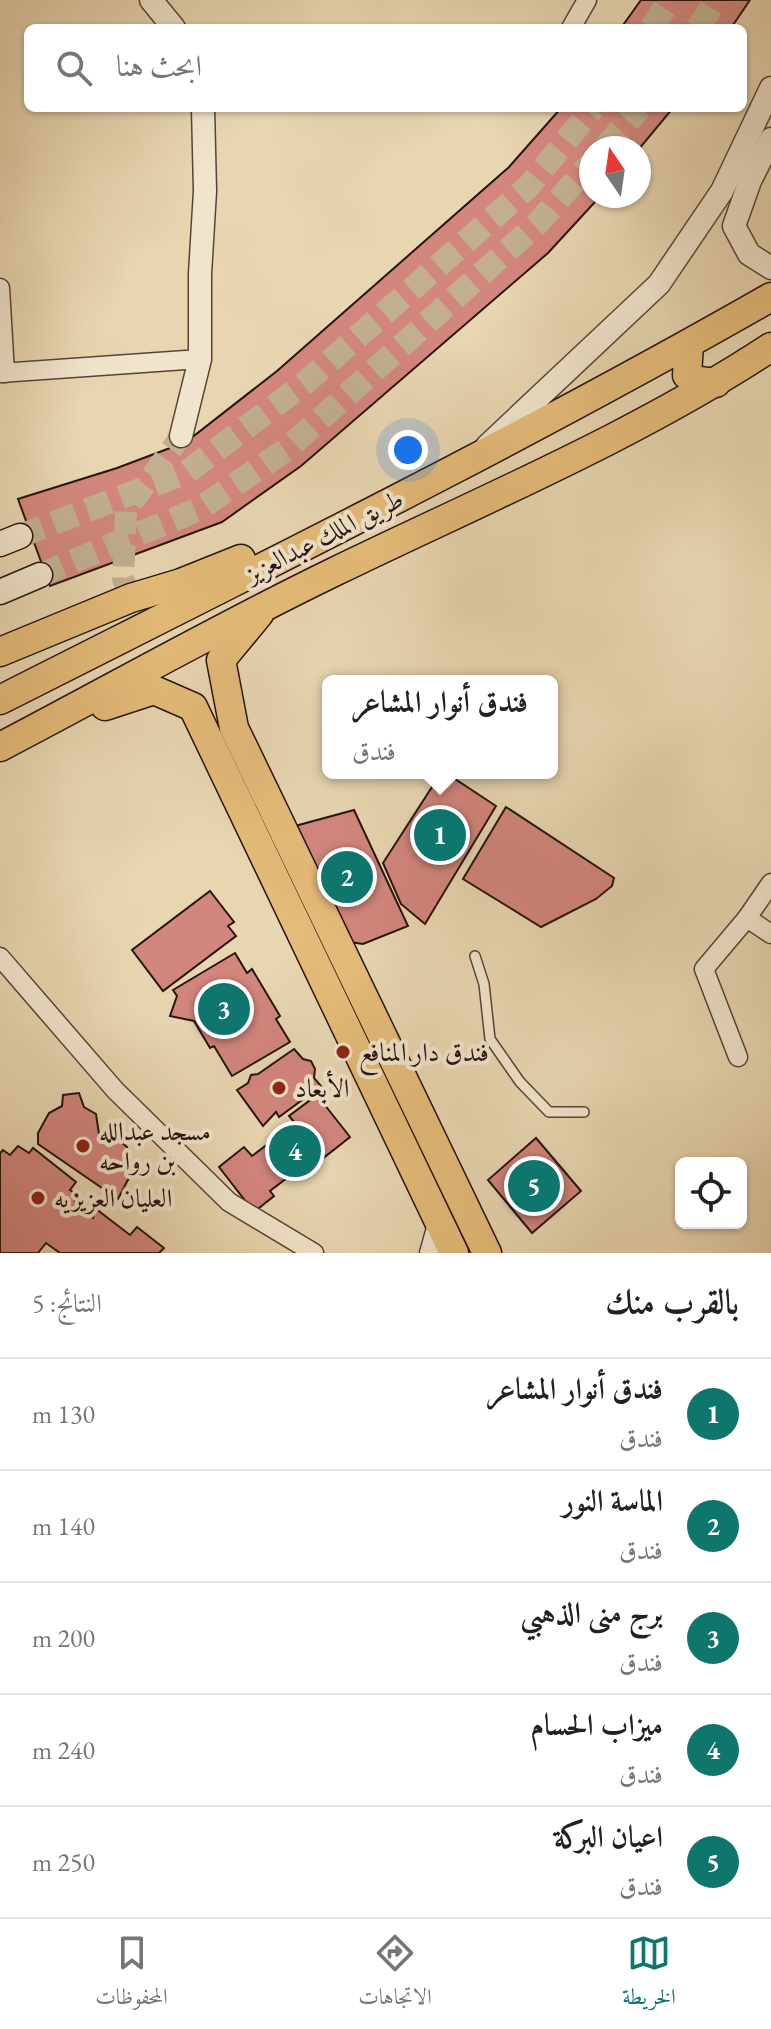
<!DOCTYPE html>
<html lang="ar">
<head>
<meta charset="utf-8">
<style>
	:root { --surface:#fff; --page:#f2f2f2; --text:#222; --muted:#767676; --line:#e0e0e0; --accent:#0f766e }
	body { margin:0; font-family:"EB Garamond",Amiri,serif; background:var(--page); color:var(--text); direction:rtl }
	.controls { position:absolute; right:24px; bottom:24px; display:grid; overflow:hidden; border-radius:12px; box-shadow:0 2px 6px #0004 }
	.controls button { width:72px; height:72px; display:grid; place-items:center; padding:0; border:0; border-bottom:2px solid var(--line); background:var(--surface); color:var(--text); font:40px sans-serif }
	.compass { position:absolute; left:579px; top:136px; width:72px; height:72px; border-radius:50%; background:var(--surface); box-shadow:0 2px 6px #0004; rotate:347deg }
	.you { position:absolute; left:408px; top:450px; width:28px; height:28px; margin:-20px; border:6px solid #fff; border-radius:50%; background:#1a73e8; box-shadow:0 0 0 12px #1a73e833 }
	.badge { display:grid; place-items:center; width:52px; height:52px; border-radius:50%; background:var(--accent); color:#fff; font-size:26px; font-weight:700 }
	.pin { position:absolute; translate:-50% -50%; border:4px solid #fff; box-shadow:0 2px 8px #0006 }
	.popup { position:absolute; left:322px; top:675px; width:236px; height:104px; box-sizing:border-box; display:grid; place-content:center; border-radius:12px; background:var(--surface); filter:drop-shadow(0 2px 6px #0005); font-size:26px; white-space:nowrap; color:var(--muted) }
	.popup b { font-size:30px; color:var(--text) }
	.popup::after { content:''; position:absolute; left:50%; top:100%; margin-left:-16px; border:16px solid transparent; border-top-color:var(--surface) }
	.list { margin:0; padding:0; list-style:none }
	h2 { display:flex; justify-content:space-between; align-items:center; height:104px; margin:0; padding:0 32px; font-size:34px }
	h2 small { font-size:26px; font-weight:400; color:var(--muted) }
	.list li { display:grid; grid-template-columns:52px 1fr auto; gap:24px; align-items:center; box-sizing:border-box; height:112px; padding:0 32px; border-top:2px solid var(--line) }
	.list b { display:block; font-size:30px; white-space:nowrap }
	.list p { margin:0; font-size:26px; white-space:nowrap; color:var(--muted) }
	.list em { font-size:26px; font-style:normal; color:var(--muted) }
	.icon { flex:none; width:44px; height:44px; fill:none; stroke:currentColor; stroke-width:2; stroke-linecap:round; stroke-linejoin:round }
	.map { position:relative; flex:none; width:771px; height:1253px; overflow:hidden; direction:ltr }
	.search { position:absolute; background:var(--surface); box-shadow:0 2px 6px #0004; left:24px; right:24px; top:24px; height:88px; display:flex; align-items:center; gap:20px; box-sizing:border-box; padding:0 28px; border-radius:12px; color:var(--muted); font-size:30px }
	.sheet { height:664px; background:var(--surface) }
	nav { display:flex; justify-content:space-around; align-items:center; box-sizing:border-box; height:112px; border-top:2px solid var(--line); background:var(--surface); font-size:22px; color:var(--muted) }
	nav a { display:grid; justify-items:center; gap:4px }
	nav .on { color:var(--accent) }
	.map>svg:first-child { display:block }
	.building { fill:#d3867e; stroke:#26140e; stroke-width:2 }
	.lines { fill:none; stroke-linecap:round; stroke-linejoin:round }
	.tertiary-tunnel { stroke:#c1af90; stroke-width:22; stroke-dasharray:22 11; stroke-linecap:butt }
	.secondary-tunnel { stroke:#c1af90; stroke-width:24; stroke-dasharray:24 12; stroke-linecap:butt }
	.service-casing { stroke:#564437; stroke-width:12 }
	.minor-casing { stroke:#564437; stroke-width:21 }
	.tertiary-casing { stroke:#564437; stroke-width:25 }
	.secondary-casing { stroke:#26140e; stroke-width:27 }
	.primary-casing { stroke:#26140e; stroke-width:31 }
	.service { stroke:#f0e4cc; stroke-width:9 }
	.minor { stroke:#f0e4cc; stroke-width:18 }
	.tertiary { stroke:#f0e4cc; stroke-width:22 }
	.secondary { stroke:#f0e4cc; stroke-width:24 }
	.primary { stroke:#e4bb78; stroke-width:28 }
	.poi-dot { fill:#8f2418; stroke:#f0e4cc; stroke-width:3 }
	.labels { text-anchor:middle; stroke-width:8; stroke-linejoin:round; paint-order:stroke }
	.street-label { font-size:26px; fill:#26140e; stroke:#f0e4cc }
	.poi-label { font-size:26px; fill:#26140e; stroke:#f0e4cc; text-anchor:start }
</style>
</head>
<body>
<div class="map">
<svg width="771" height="1253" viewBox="0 0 771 1253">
	<rect width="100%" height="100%" fill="#e8d6b1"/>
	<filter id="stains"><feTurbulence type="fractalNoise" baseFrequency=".0025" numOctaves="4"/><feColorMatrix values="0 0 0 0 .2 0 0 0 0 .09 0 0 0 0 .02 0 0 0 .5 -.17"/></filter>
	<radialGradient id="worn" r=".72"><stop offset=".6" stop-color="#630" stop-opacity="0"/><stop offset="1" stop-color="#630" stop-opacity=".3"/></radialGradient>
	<g class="building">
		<path d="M641 0H750L731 28H621Z"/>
		<path d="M561 108H673L639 149 591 148V196H600L594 203 548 253 301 466 222 522 50 586 18 499 117 468 186 442 277 371 509 167Z"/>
		<path d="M441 773H446L496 806 425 924 401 904 383 863Z"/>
		<path d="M506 807 614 878 612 886 596 899 541 927 463 879Z"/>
		<path d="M354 810 408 926 363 944 343 941 284 829Z"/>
		<path d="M210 891 234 922 228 926 236 936 163 991 132 950Z"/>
		<path d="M235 953 247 973 252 969 280 1016 276 1019 290 1042 232 1076 214 1046 210 1048 194 1021 170 1016 177 996 173 990Z"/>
		<path d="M294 1049 303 1059 311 1061 315 1069 314 1078 321 1086 279 1117 276 1112 263 1126 237 1090 248 1083 251 1075 258 1074Z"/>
		<path d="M79 1093 84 1107 96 1114 99 1134 109 1132 127 1147 132 1172 118 1199 38 1144V1133L49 1113 62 1106 63 1095Z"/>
		<path d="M317 1095 350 1137 317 1163 313 1158 270 1191 274 1196 254 1212 219 1167 244 1147 252 1156 295 1123 289 1116Z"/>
		<path d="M536 1138 581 1191 532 1233 488 1180Z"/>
		<path d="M18 1146 29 1153 33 1148 76 1182 70 1190 78 1195 75 1201 93 1218 96 1209 130 1235 137 1227 164 1248 159 1253H60L46 1243 38 1253H0V1153L3 1150 10 1155Z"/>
	</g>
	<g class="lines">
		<path class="tertiary-tunnel" d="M131 598 123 579 126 511 181 436"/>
		<g class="secondary-tunnel">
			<path d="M651 28 670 0"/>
			<path d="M698 28 716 0"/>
			<path d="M604 148 640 108"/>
			<path d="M20 536 187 472 305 383 528 187 593 108"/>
			<path d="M40 575 199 509 287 449 538 223 591 163"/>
		</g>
		<defs>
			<path id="service" d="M475 956 484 984 490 1039 520 1082 549 1112H584"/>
			<g id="minor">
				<path d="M571 28 587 0"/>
				<path d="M0 288 5 373"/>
				<path d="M0 373 200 359"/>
				<path d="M747 918 771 934"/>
				<path d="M0 957 115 1090 229 1202 314 1253"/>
				<path d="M738 1057 704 969 747 918 771 883"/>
				<path d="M429 1253 438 1221"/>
			</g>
			<g id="tertiary">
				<path d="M151 0 174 28"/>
				<path d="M771 139 750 181 734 226 749 254 771 268"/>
				<path d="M181 436 200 359V274L205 191 203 108"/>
				<path d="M487 446 659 284 722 191 771 88"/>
			</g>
			<g id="secondary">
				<path d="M0 544 20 536"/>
				<path d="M0 592 40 575"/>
			</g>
			<g id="primary">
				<path d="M689 344 687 375 694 380 716 383"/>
				<path d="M259 614 221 660 234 728 487 1253"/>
				<path d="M0 652 131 598 181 583 241 559"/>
				<path d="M0 700C259 569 519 441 771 297"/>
				<path d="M105 706 154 690 193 707 454 1253"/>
				<path d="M0 747C111 689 220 627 334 572 480 501 636 436 771 347"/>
			</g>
		</defs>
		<use href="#service" class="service-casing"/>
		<use href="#minor" class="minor-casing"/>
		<use href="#tertiary" class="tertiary-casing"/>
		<use href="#secondary" class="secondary-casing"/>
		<use href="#primary" class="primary-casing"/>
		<use href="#service" class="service"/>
		<use href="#minor" class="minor"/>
		<use href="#tertiary" class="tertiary"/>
		<use href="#secondary" class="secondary"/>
		<use href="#primary" class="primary"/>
	</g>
	<g class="poi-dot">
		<circle cx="343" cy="1052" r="8"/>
		<circle cx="279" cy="1088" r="8"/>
		<circle cx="83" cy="1146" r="8"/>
		<circle cx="38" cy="1198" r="8"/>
	</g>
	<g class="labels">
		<g class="street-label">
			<text transform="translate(324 536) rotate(-27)" y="9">طريق الملك عبدالعزيز</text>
		</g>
		<g class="poi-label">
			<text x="359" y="1061">فندق دار المنافع</text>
			<text x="295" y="1097">الأبعاد</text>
			<text x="99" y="1140">مسجد عبدالله<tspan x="99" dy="30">بن رواحه</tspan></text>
			<text x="54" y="1207">العليان العزيزيه</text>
		</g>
	</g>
	<rect width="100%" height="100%" filter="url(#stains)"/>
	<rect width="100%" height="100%" fill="url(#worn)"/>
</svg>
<div class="controls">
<button><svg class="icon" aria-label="locate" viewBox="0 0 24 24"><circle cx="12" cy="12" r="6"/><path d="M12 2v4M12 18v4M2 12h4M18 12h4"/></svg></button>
</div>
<svg class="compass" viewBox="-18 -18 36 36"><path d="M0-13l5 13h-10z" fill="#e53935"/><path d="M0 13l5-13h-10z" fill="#767676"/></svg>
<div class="you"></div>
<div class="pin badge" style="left:440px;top:835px">1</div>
<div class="popup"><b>فندق أنوار المشاعر</b>فندق</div>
<div class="pin badge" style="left:347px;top:877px">2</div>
<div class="pin badge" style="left:224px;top:1009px">3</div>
<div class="pin badge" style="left:295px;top:1151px">4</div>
<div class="pin badge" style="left:534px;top:1186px">5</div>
<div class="search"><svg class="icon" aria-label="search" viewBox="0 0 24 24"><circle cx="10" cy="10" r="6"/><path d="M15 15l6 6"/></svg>ابحث هنا</div>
</div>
<section class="sheet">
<h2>بالقرب منك<small>النتائج: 5</small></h2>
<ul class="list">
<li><span class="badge">1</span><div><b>فندق أنوار المشاعر</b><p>فندق</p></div><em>130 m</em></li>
<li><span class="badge">2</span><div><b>الماسة النور</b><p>فندق</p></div><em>140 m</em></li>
<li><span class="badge">3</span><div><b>برج منى الذهبي</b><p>فندق</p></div><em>200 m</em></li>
<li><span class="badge">4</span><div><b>ميزاب الحسام</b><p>فندق</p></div><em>240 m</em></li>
<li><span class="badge">5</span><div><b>اعيان البركة</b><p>فندق</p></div><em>250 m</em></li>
</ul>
</section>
<nav>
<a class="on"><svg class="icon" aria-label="map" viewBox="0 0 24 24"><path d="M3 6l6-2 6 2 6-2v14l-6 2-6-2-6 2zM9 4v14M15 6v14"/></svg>الخريطة</a>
<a><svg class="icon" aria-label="directions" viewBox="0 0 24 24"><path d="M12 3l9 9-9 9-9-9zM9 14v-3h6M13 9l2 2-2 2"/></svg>الاتجاهات</a>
<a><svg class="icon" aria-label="saved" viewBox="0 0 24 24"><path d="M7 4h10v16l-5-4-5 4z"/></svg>المحفوظات</a>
</nav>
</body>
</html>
